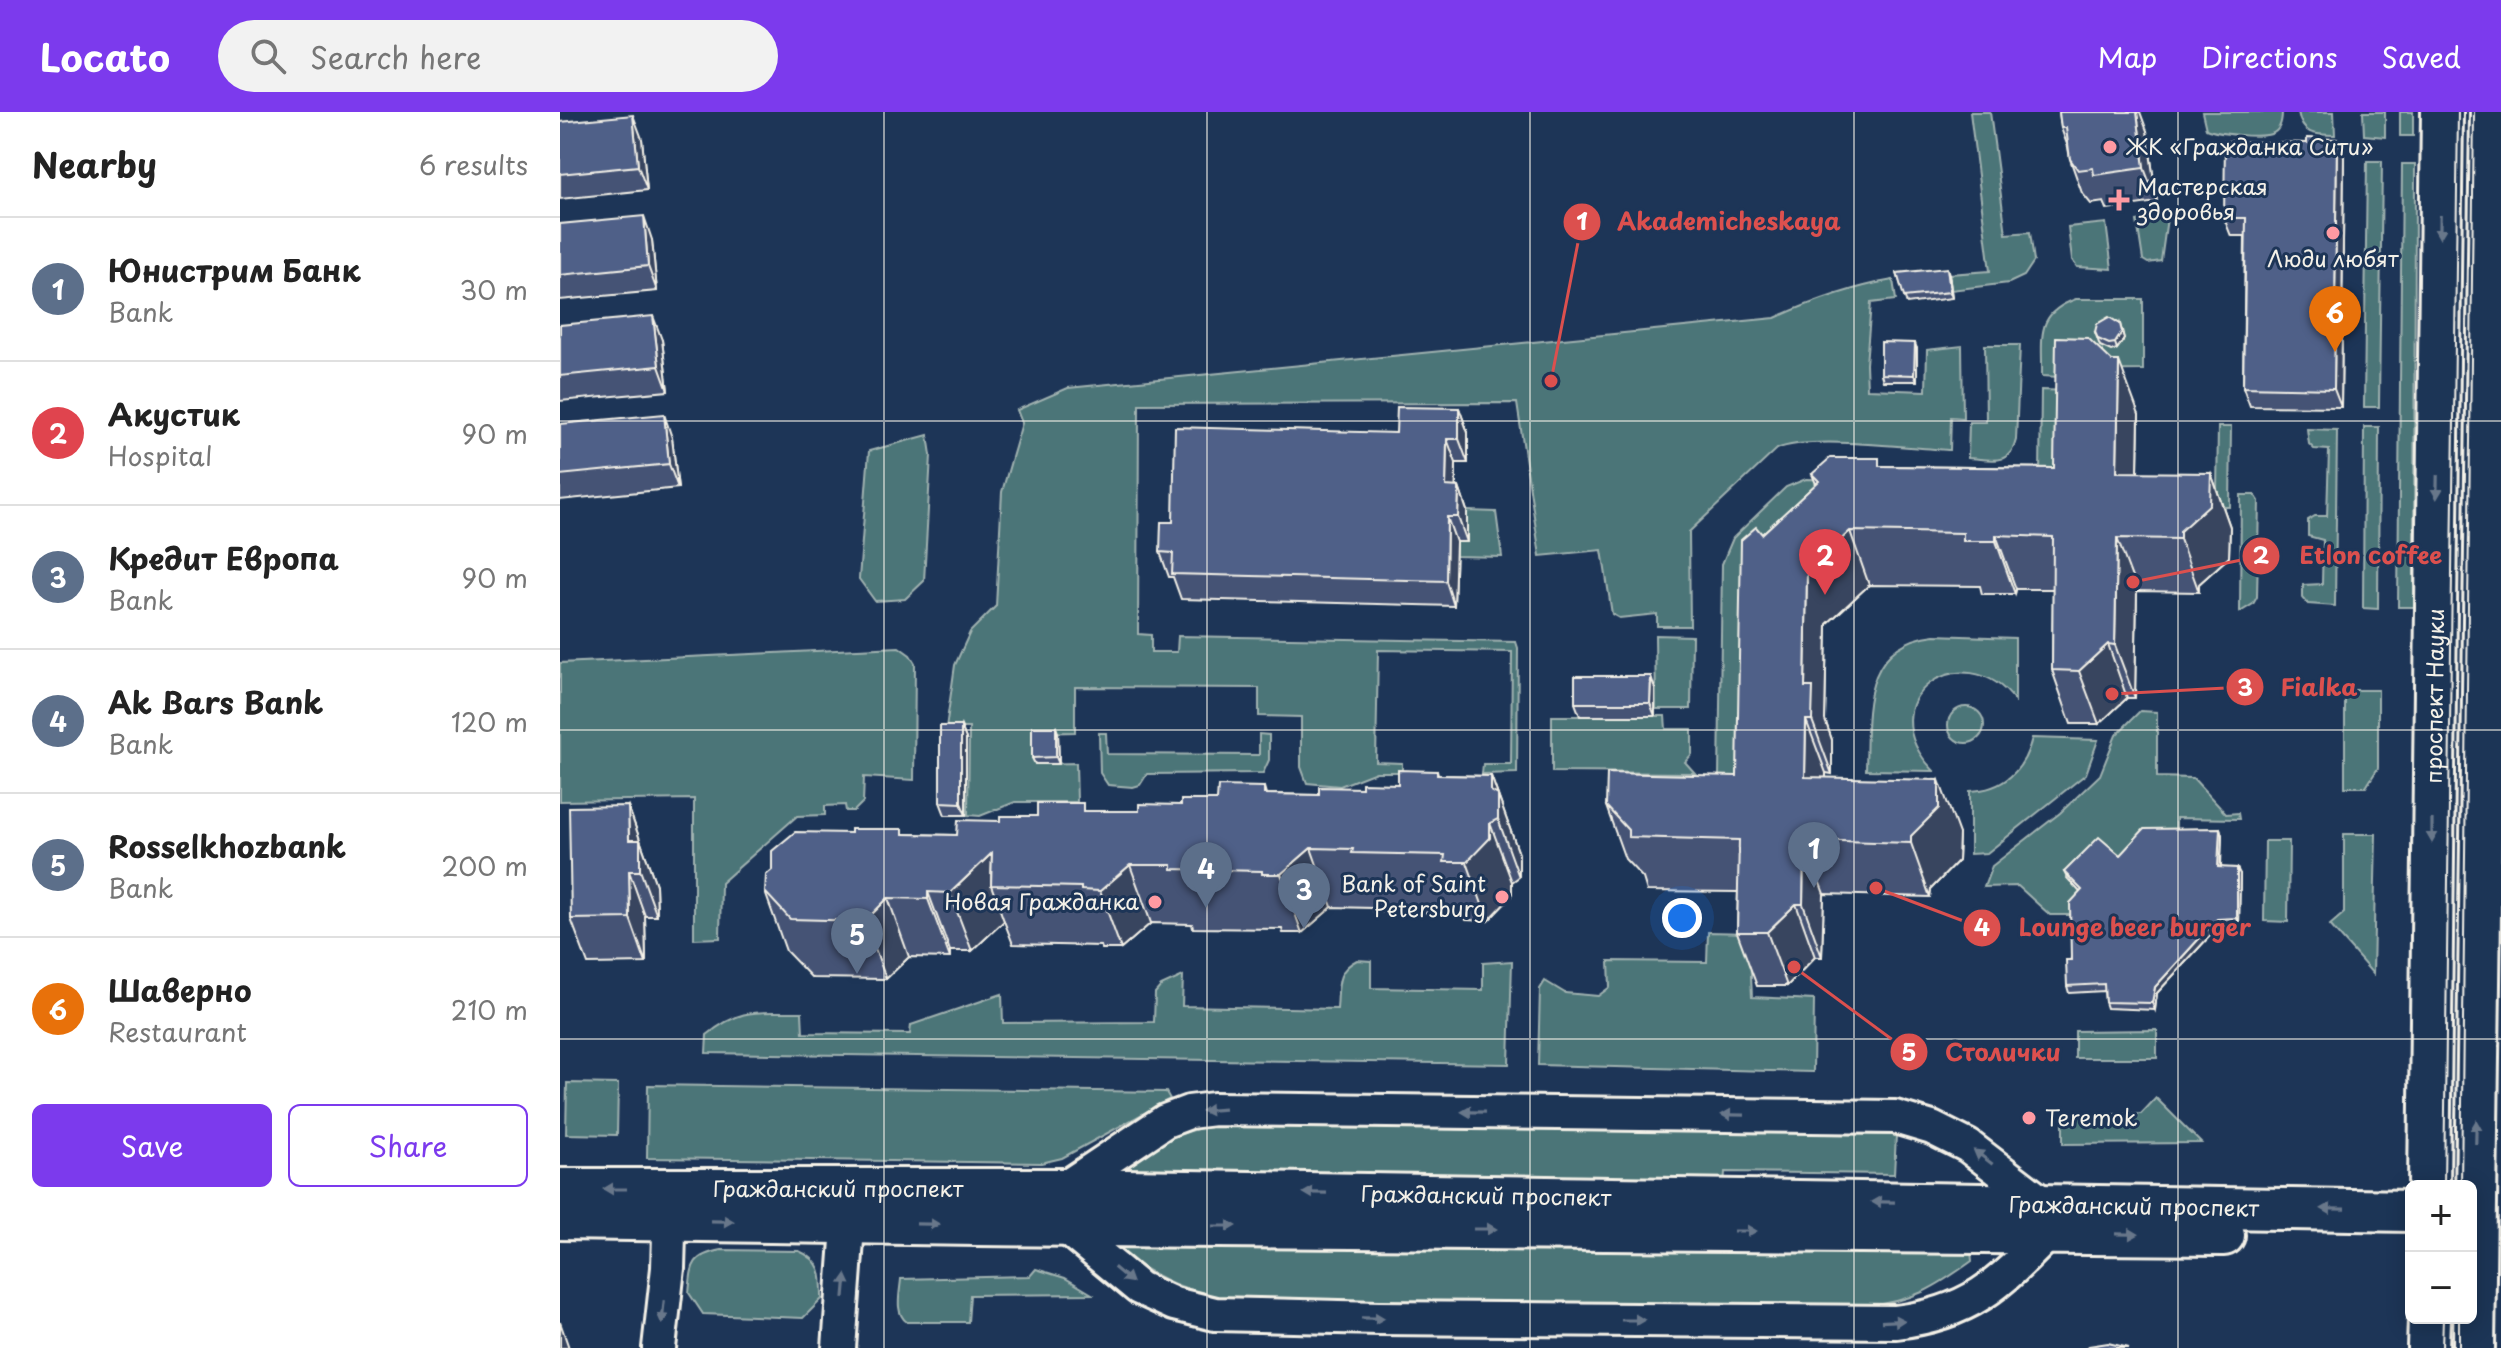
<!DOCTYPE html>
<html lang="en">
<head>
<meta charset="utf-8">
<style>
	:root { --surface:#fff; --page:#f2f2f2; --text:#222; --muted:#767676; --line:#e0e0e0; --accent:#7c3aed }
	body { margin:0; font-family:"Playpen Sans",sans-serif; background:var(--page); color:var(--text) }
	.controls { position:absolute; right:24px; bottom:24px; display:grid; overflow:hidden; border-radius:12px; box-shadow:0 4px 20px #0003 }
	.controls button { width:72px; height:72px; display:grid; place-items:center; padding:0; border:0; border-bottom:2px solid var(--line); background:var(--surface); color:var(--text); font:40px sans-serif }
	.you { position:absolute; left:1122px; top:806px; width:28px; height:28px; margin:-20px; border:6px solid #fff; border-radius:50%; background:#1a73e8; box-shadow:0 0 0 12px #1a73e833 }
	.badge { display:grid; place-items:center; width:52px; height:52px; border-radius:50%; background:var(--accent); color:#fff; font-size:26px; font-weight:700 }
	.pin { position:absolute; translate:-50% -66px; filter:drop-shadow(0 2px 4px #0008) }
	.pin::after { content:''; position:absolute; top:42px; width:28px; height:24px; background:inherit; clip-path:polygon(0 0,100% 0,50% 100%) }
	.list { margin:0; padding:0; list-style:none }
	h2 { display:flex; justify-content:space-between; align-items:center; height:104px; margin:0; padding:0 32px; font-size:34px }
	h2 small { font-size:26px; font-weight:400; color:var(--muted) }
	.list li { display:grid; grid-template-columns:52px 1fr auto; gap:24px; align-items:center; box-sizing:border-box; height:144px; padding:0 32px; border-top:2px solid var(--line) }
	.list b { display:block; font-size:30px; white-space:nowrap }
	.list p { margin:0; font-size:26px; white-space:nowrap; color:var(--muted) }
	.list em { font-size:26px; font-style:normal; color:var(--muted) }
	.actions { display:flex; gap:16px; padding:24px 32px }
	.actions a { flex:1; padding:18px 0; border:2px solid var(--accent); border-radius:12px; text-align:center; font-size:28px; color:var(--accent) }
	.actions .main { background:var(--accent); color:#fff }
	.icon { flex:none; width:44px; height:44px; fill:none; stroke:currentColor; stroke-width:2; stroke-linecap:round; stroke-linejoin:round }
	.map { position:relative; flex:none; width:1941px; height:1236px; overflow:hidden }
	header { display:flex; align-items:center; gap:48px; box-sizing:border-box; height:112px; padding:0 40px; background:var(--accent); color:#fff }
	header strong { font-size:38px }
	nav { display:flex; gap:44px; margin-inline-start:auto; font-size:28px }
	.search { width:560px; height:72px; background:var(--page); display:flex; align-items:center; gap:20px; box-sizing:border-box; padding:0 28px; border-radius:44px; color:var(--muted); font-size:30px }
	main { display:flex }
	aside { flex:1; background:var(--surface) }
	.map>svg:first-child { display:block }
	.green { fill:#4b7478; stroke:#a0b2b0; stroke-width:2 }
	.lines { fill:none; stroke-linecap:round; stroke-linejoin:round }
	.minor-casing { stroke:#f4f1e8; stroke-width:38 }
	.major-casing { stroke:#f4f1e8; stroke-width:46 }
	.minor { stroke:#1d3557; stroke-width:32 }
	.major { stroke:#1d3557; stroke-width:40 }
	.tram { stroke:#f4f1e8; stroke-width:2 }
	.wall { fill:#445375; stroke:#f4f1e8; stroke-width:2 }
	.shaded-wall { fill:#37445f; stroke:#f4f1e8; stroke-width:2 }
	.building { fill:#4f6188; stroke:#f4f1e8; stroke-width:2 }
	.oneway { fill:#68778a }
	.grid { fill:none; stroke:#f4f1e8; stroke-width:2; stroke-opacity:0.55 }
	.poi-dot { fill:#ff9aa2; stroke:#1d3557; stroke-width:3 }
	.labels { text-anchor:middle; stroke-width:6; stroke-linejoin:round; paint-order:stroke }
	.poi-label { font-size:22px; fill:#f4f1e8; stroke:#1d3557; text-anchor:start }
	.street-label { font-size:22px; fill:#f4f1e8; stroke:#1d3557 }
	.leader { fill:none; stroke:#dc504e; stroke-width:3 }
	.callout-dot { fill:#dc504e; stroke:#1d3557; stroke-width:3 }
	.mark-label { font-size:24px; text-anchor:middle; font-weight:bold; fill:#fff }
	.callout-label { font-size:24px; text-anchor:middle; font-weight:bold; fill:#dc504e; stroke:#1d3557; stroke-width:6; stroke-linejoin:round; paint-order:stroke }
</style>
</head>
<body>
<header>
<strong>Locato</strong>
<div class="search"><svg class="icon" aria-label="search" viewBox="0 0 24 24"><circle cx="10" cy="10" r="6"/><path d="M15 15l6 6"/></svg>Search here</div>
<nav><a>Map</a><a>Directions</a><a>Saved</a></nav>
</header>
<main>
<aside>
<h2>Nearby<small>6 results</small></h2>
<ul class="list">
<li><span class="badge" style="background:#5c6f8a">1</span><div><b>Юнистрим Банк</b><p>Bank</p></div><em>30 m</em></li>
<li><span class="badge" style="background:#e0444e">2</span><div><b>Акустик</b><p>Hospital</p></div><em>90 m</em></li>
<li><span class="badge" style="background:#5c6f8a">3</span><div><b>Кредит Европа</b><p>Bank</p></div><em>90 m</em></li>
<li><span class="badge" style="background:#5c6f8a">4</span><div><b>Ak Bars Bank</b><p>Bank</p></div><em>120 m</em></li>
<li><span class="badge" style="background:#5c6f8a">5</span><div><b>Rosselkhozbank</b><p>Bank</p></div><em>200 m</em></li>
<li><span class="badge" style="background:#e8710a">6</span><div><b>Шаверно</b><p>Restaurant</p></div><em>210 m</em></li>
</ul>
<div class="actions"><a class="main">Save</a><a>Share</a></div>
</aside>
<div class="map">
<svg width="1941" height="1236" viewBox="0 0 1941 1236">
	<rect width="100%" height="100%" fill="#1d3557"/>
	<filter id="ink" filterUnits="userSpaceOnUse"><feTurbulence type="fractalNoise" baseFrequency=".0125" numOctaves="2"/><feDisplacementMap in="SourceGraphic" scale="16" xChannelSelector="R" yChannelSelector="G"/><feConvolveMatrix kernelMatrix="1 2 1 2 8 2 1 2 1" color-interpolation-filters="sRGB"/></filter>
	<g filter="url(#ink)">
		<g class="green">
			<path d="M1410 0H1430L1446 122 1470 120 1474 149 1464 164 1449 171 1391 178 1389 162 1430 159Z"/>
			<path d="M1642 0H1722C1722 8 1721 19 1711 22 1699 26 1657 22 1646 17Z"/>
			<path d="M1738 0H1774L1775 23C1754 23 1742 23 1738 0Z"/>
			<path d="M1803 0H1825V25L1804 23Z"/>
			<rect x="1840" y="0" width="13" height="24"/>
			<path d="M1807 49H1822L1819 295H1804Z"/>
			<path d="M1842 52H1855L1854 495H1838Z"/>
			<path d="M1607 106 1601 149 1588 151 1583 148 1577 109Z"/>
			<path d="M1546 111 1552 157 1517 155 1512 148 1508 115Z"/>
			<path d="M1333 168 1336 188 1311 191 1306 252 1307 277 1366 279 1367 238 1402 234 1403 306 1391 305 1390 338C1352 336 1248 323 1217 337L1129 420 1130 514H1097V502L1059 506 1052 502 1042 438 980 444 957 291 579 292 578 522 591 523V540H617L618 524 956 530 958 536 957 661 922 662 923 652H951L952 540 818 538 816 650 842 651V660H816L780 674 747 671 741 655V605L699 604V576L515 575V620L475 621V652L516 651 517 690H455L420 704 408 703 409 616H386L395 553 410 520 436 494 442 380 462 311 457 298 508 276 1215 206C1253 189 1291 175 1333 168Z"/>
			<path d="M1516 187H1583V258L1501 259 1500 265 1482 264C1483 226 1474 202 1516 187Z"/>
			<path d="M1425 233H1460L1456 328C1450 355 1430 347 1408 346L1409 310H1426Z"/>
			<path d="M1481 278 1512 279 1510 396 1287 395 1193 667 1159 666 1162 452 1173 426 1226 375 1246 367 1472 373 1480 365Z"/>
			<path d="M1658 315H1671L1670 395H1616L1657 380Z"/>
			<path d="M1804 315H1819L1818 497 1803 496Z"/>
			<path d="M1747 317 1777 318 1775 494 1748 492 1743 486V473L1762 472 1763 428 1748 424V408L1755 404H1767L1769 338 1754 337 1749 332Z"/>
			<path d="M368 323 371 343 364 469 345 487 315 489 299 467 309 339Z"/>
			<path d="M1681 383H1695L1699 389 1697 485 1693 492 1680 500Z"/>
			<path d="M907 399 936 400 942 445 895 444 896 430H906Z"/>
			<path d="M1095 523 1132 524 1131 597H1096Z"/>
			<path d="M1375 523 1455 526V589C1405 521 1304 587 1374 659L1306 658C1308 600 1300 532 1375 523Z"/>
			<path d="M339 535 350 543 355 551 354 668 304 665 303 690 294 699H286L285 693 265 694V703L237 704 161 771 160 826 134 827V687L0 689V551Z"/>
			<path d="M1785 578H1818V656L1806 675H1785Z"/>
			<circle cx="1406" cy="613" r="18"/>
			<path d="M1580 599 1597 600V665L1633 666 1666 702 1678 701 1679 707 1616 706V723L1525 785 1513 803H1490L1458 774 1424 775 1432 754 1500 701 1540 663 1556 623Z"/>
			<path d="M992 604H1105L1106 617H1132V642L1125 650 1135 661 992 660Z"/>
			<path d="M539 621H546L547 642 699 643V622L709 623V648L703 661 587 662 580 673 573 675 548 673 540 661Z"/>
			<path d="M1472 626 1538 628 1526 662 1427 741 1410 742V679C1443 678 1464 659 1472 626Z"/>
			<path d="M1784 722H1816L1813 862 1770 813 1784 801Z"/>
			<path d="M1705 729H1729L1728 810 1704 809Z"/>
			<path d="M1148 820 1189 821 1192 885 1254 888 1253 960 978 953 980 877 985 869 1005 881 1038 884 1050 875 1049 849 1147 850Z"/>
			<path d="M797 848 811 849V876L923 878V851L952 849 949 952 146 941 147 923C183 894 198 901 242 900L243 921 350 922 351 913 442 882 443 911 594 910 595 881 601 874 623 864 622 894 777 897C779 875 775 859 797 848Z"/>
			<path d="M1597 918V946H1515V919Z"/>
			<path d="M7 971 58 972 57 1023 6 1022Z"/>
			<path d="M88 973 606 980 610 987 502 1046 481 1051 87 1046Z"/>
			<path d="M1596 986 1641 1031 1503 1032V1003L1581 1002Z"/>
			<path d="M666 1012 1336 1023 1334 1062 1165 1060 1164 1075 571 1066 566 1058 568 1049C597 1030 631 1015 666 1012Z"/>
			<path d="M557 1134 1411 1139 1412 1149C1376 1175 1352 1190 1307 1194L675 1188C623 1179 603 1169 560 1141Z"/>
			<path d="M161 1138 239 1139C263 1149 262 1164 262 1187L243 1206 143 1202 129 1181C132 1154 130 1144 161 1138Z"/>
			<path d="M476 1157 505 1166 532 1182 410 1183 408 1210H347C334 1201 340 1181 341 1167L470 1164Z"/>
		</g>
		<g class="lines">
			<defs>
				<g id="minor">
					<path d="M503 1077 605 1009 629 1000 654 997 1335 1005 1372 1016 1408 1034 1485 1093"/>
					<path d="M503 1113 579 1176 614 1192 655 1202 819 1206 1336 1210C1411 1201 1438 1173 1489 1121"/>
					<path d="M99 1236 108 1156 110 1088"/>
					<path d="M279 1236 290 1088"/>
				</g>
				<g id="major">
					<path id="s1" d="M1869 1074 1882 0"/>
					<path id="s2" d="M0 1077H503L1851 1099"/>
					<path d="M0 1107 418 1113 1664 1123"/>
					<path d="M1868 1236 1869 1206"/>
					<path d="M1914 1236 1931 0"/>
				</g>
			</defs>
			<use href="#minor" class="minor-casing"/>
			<use href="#major" class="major-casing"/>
			<use href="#minor" class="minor"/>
			<use href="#major" class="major"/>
			<g class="tram">
				<path d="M1884 1074 1898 0"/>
				<path d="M1901 1074 1914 0"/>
				<path d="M1882 1236 1883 1206"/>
				<path d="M1899 1236V1206"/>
			</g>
		</g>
		<g class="wall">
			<path d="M1499 0 1587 19 1597 90 1547 97 1544 90 1531 92 1522 81 1510 47 1508 35 1501 16Z"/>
			<path d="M0 10 82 27 87 78 0 87Z"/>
			<path d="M1784 45 1781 295 1690 294 1683 275 1685 124H1671L1664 106Z"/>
			<path d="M0 112 92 128 97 179 0 188Z"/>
			<path d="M1337 161 1389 162 1392 186 1347 192Z"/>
			<path d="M0 213 102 228 108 279 0 289Z"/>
			<path d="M1562 218 1564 227 1557 237 1551 239 1540 234 1535 220Z"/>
			<path d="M1357 237V269H1323L1321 262Z"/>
			<path d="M899 296 908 321V351H896V374L899 375 907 399V430H896L894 494 621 487 613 465H609L600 440 613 410Z"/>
			<path d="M1579 303 1578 361H1651L1670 415 1669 445 1639 472V480L1577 479 1575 586H1567L1539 612H1511L1492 558 1493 477H1456L1455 482H1422L1420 474 1309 473 1267 512 1265 608 1272 628V662L1266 661V666L1399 722 1398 749 1371 777 1370 785 1264 782 1262 845H1255L1227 874H1197L1177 820 1178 780 1087 779 1083 766 1065 747 1046 694 1177 664 1202 422 1256 372 1252 362 1322 354 1494 356Z"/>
			<path d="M0 312 112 326 118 376 0 388Z"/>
			<path d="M1095 577V604H1020L1015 591Z"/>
			<path d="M401 614 406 627V703H385L380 690Z"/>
			<path d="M496 615 498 621 499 652H475L472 646Z"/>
			<path d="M877 659 878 663 931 664 959 742V765L952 770V784L928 809 906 808 903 801 814 800 812 796 772 795 742 821H723L722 817 633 816 632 812 591 811 561 837H542L541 834 453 832 444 809 412 839H390V846L349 845 326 867 252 866 226 839 205 780 291 721 397 723 440 709 526 699H579L657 688 704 675 706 682 759 683 802 676 838 672Z"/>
			<path d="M68 694 96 773 97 804H85L86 851 28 852 11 807Z"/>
			<path d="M1660 716 1662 723 1661 755 1680 762 1679 813H1660L1597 881 1595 898 1547 896 1545 890 1544 879 1509 881 1507 874 1520 780 1507 766 1504 760Z"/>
		</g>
		<g class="shaded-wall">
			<path d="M1577 0H1580L1587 19 1597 90 1584 56Z"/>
			<path d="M73 3 82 27 87 78 78 54Z"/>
			<path d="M1777 27 1784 45 1781 295 1774 277Z"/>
			<path d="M84 104 92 128 97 179 88 154Z"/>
			<path d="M1387 156 1389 162 1392 186 1390 180Z"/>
			<path d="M93 204 102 228 108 279 99 254Z"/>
			<path d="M1560 212 1564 227 1557 237 1555 231Z"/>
			<path d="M1355 231 1357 237V269L1354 263Z"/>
			<path d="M1559 249 1579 303 1577 414 1557 360Z"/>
			<path d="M899 296 908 321V351L899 327Z"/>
			<path d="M104 302 112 326 118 376 109 352Z"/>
			<path d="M887 327 896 351 895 399 886 374Z"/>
			<path d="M1651 361 1670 415 1669 445 1639 472V480L1620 427V419Z"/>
			<path d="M899 375 907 399V430L898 405Z"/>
			<path d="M887 405 896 430 894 494 886 469Z"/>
			<path d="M1290 419 1309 473 1267 512 1265 608 1272 628V662L1252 608 1245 575 1247 459Z"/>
			<path d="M1436 423 1456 477 1455 482 1436 429Z"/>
			<path d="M1557 426 1577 479 1575 586 1555 533Z"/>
			<path d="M1548 532 1567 586 1539 612 1519 559Z"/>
			<path d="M1091 564 1095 577V604L1090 591Z"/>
			<path d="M1246 608 1266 661 1265 719 1245 665Z"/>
			<path d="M401 614 406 627V703L401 691Z"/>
			<path d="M496 615 498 621 499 652 496 645Z"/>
			<path d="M931 664 959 742V765L938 707 931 679Z"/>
			<path d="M1379 668 1399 722 1398 749 1371 777 1370 785 1351 731V724Z"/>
			<path d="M68 694 96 773 97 804 69 728Z"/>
			<path d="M930 711 952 770V784L928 809 907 750Z"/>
			<path d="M1660 716 1662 723 1660 761 1658 755Z"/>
			<path d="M1244 728 1264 782 1262 845 1243 792Z"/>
			<path d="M751 736 772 795 742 821 721 762Z"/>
			<path d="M432 741 431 773 444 809 412 839 390 781Z"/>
			<path d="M570 753 591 811 561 837 540 779Z"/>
			<path d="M1677 756 1680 762 1679 813 1677 806Z"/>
			<path d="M69 759 85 804 86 851 70 806Z"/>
			<path d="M368 780 390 839V846L368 787Z"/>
			<path d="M328 786 349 845 326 867 305 809Z"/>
			<path d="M1236 792 1255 845 1227 874 1207 820Z"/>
			<path d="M1657 807 1660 813 1597 881 1595 898 1592 891 1595 875Z"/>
			<path d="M0 1210 9 1236H0Z"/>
		</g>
		<g class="building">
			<path d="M1499 0H1577L1584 56 1534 63 1533 56 1518 58 1510 47 1506 16H1501Z"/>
			<path d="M73 3 78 54 0 62V10Z"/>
			<path d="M1747 26 1777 27 1774 277 1683 275 1686 106H1664L1665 29 1747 31Z"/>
			<path d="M84 104 88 154 0 163V112Z"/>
			<path d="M1387 156 1390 180 1344 185 1337 161Z"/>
			<path d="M93 204 99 254 0 264V213Z"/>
			<path d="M1549 205 1560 212 1562 220 1555 231 1549 232 1538 227 1535 220 1537 212Z"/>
			<path d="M1496 225 1528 226 1552 249H1559L1557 360 1651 361 1650 392 1620 419V427L1557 426 1555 533 1548 532 1519 559 1492 558 1493 425 1436 423V429H1403V421L1290 419 1247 459 1245 575H1253L1252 608H1246L1245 665 1379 668V696L1351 724V731L1244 728 1243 792H1236L1207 820H1177L1179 728 1068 725V718L1046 694 1047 661 1177 664 1181 428 1196 415 1202 422 1259 369 1252 362 1270 346H1319V354L1494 356Z"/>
			<path d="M1321 230 1355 231 1354 263 1321 262Z"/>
			<path d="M837 295 899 296V327H887L886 374 899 375 898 405H887L886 469 612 462 613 441 600 440 601 410H613L615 315 836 321Z"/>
			<path d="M104 302 109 352 0 363V312Z"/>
			<path d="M1015 564H1091L1090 591H1015Z"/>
			<path d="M380 614H401V691L380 690Z"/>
			<path d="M472 615H496V645L472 646Z"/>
			<path d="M838 658 877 659V663L931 664V679L938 683V707L930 711V726L907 750H884L885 743 792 741 793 737 751 736 721 762H702V759L612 757V753H570L540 779 521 778V775L431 773 432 741 390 781 368 780V787L328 786 305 809 230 807 205 780 206 763 212 758V739L235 720 291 721V717H343V722L397 723 398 708 440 709V704H477V691H523V699H579V692L621 693V688H657L658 674 704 675V682L759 683V675L802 676V671L838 672Z"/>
			<path d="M68 694 69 728H80V759H69L70 806 11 807 9 695Z"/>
			<path d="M1660 716 1658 755 1677 756V806L1657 807 1595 875 1592 891 1545 890 1544 872 1507 874 1506 848H1511L1510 791 1522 778 1504 760 1539 725 1560 743 1584 717Z"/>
			<path d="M1548 1231 1569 1236H1526L1529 1234Z"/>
		</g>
		<defs><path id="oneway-solid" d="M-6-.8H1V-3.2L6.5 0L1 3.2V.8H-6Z" transform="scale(2)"/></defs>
		<g class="oneway">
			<use href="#oneway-solid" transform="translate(1880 115) rotate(91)"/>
			<use href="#oneway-solid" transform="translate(1877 375) rotate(91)"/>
			<use href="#oneway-solid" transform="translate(1872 719) rotate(90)"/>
			<use href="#oneway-solid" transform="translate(653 998) rotate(176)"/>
			<use href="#oneway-solid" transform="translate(913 1000) rotate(-179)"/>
			<use href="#oneway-solid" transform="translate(1173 1003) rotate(-179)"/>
			<use href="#oneway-solid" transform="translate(1916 1020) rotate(-89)"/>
			<use href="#oneway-solid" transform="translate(1423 1045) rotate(-143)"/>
			<use href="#oneway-solid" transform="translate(55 1077) rotate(-180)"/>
			<use href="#oneway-solid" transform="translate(755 1081) rotate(-179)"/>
			<use href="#oneway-solid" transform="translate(1323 1090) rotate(-179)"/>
			<use href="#oneway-solid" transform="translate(1773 1097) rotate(-179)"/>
			<use href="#oneway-solid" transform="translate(162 1109) rotate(1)"/>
			<use href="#oneway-solid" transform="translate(368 1112) rotate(1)"/>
			<use href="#oneway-solid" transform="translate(665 1114)"/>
			<use href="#oneway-solid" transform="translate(925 1117)"/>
			<use href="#oneway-solid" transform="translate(1185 1119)"/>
			<use href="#oneway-solid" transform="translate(1567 1122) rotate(1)"/>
			<use href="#oneway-solid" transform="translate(563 1163) rotate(40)"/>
			<use href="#oneway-solid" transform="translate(285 1174) rotate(-85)"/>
			<use href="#oneway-solid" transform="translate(103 1200) rotate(96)"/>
			<use href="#oneway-solid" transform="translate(813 1206) rotate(1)"/>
			<use href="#oneway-solid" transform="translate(1073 1208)"/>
			<use href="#oneway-solid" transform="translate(1333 1209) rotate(-3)"/>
		</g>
	</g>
	<path class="grid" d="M324 0V1236M647 0V1236M970 0V1236M1294 0V1236M1618 0V1236M0 309H1941M0 618H1941M0 927H1941"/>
	<g class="poi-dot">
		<circle cx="1550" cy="35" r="8"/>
		<path d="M1555 76h8v8h8v8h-8v8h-8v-8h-8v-8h8z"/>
		<circle cx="1773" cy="121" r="8"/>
		<circle cx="942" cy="785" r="8"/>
		<circle cx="595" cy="790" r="8"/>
		<circle cx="1469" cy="1006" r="8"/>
	</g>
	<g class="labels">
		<g class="poi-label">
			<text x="1566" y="43">ЖК «Гражданка Сити»</text>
			<text x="1577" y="83">Мастерская<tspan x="1577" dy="25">здоровья</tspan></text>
			<text x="1773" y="155" text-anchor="middle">Люди любят</text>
			<text x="926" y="780" text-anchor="end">Bank of Saint<tspan x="926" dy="25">Petersburg</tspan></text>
			<text x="579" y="798" text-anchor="end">Новая Гражданка</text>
			<text x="1485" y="1014">Teremok</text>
		</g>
		<g class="street-label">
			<text dy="8" stroke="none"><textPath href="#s1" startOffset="490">проспект Науки</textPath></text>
			<text dy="8" stroke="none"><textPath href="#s2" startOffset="278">Гражданский проспект</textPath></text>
			<text dy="8" stroke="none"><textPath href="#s2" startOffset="926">Гражданский проспект</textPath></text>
			<text dy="8" stroke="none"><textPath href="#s2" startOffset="1574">Гражданский проспект</textPath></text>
		</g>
	</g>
	<path class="leader" d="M991 269L1022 110M1573 470L1701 444M1552 582L1685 575M1316 776L1422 816M1234 855L1349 940"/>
	<g class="callout-dot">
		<circle cx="991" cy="269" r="8"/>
		<circle cx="1573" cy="470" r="8"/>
		<circle cx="1552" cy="582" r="8"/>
		<circle cx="1316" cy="776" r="8"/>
		<circle cx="1234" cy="855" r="8"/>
		<circle cx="1022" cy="110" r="20"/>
		<circle cx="1701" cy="444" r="20"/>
		<circle cx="1685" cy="575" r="20"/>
		<circle cx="1422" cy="816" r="20"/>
		<circle cx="1349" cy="940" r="20"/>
	</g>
	<g class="mark-label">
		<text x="1022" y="118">1</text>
		<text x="1701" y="452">2</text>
		<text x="1685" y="584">3</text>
		<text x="1422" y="824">4</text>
		<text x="1349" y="949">5</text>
	</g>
	<g class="callout-label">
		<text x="1169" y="118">Akademicheskaya</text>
		<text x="1811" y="452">Etlon coffee</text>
		<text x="1759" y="584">Fialka</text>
		<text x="1575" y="824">Lounge beer burger</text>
		<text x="1443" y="949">Столички</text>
	</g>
</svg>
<div class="controls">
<button>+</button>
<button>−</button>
</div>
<div class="you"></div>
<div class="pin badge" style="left:1254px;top:776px;background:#5c6f8a">1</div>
<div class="pin badge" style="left:1265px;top:483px;background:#e0444e">2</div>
<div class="pin badge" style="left:744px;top:817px;background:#5c6f8a">3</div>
<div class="pin badge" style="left:646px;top:796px;background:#5c6f8a">4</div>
<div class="pin badge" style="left:297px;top:862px;background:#5c6f8a">5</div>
<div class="pin badge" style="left:1775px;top:240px;background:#e8710a">6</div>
</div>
</main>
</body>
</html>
